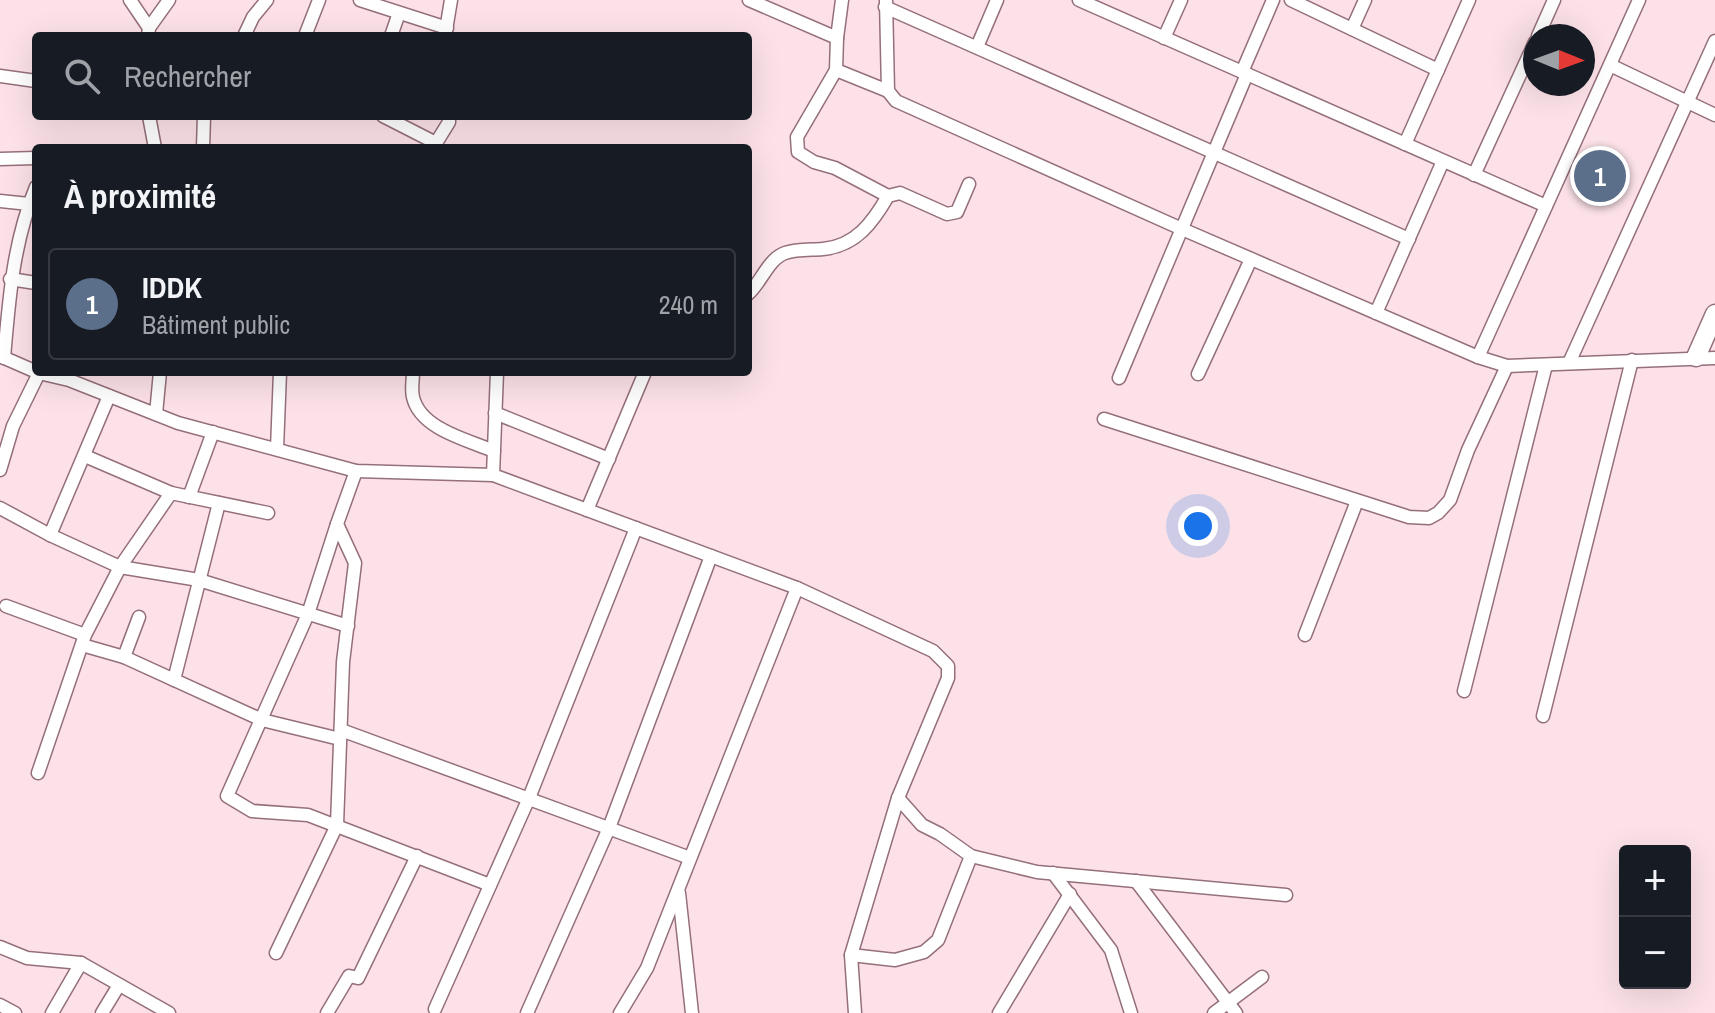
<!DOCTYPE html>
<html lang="fr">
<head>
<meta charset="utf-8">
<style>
	:root { --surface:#171b24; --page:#242831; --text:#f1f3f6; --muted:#9ea1a6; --line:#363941; --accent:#8c9099 }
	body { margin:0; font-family:"Archivo Narrow",sans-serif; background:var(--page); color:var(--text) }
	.controls { position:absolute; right:24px; bottom:24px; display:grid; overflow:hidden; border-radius:8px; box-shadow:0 8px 32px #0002 }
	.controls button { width:72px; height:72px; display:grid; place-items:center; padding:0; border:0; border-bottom:2px solid var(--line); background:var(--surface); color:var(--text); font:40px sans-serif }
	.compass { position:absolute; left:1523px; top:24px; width:72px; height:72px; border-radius:50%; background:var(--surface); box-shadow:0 8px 32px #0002; rotate:91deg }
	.you { position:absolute; left:1198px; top:526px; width:28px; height:28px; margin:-20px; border:6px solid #fff; border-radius:50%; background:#1a73e8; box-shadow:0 0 0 12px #1a73e833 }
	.badge { display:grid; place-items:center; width:52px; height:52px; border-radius:50%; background:var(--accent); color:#fff; font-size:26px; font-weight:700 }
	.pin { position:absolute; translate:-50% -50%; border:4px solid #fff; box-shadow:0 2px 8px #0006 }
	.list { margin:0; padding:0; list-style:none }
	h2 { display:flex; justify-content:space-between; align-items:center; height:104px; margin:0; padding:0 32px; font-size:34px }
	h2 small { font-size:26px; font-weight:400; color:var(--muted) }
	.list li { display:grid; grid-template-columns:52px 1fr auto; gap:24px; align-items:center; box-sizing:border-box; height:112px; margin:0 16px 16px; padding:0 16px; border:2px solid var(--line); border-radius:8px }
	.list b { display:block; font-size:30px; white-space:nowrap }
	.list p { margin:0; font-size:26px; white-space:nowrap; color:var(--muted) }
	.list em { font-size:26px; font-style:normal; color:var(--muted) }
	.icon { flex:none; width:44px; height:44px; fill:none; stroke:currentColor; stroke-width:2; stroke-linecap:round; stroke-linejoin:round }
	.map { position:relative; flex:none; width:1715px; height:1013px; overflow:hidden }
	.search { position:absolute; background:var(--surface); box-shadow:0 8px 32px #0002; left:32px; top:32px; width:720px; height:88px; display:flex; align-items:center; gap:20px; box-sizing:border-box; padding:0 28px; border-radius:8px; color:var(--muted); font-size:30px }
	.panel { position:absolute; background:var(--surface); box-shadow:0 8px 32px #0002; left:32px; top:144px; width:720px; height:232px; border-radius:8px }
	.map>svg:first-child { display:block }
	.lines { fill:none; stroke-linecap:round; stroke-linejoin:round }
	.street-casing { stroke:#956f79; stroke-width:15 }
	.secondary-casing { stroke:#956f79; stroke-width:21 }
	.street { stroke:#fff; stroke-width:12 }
	.secondary { stroke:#fff; stroke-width:18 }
</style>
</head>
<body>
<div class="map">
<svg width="1715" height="1013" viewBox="0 0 1715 1013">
	<rect width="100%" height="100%" fill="#fce2e8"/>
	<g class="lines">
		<defs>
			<g id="street">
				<path d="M130 0 149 28 148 36"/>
				<path d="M360 0 447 28"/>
				<path d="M749 0 837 38"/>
				<path d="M842 0 837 38 836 70 797 137 798 152 814 162 835 168 888 196"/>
				<path d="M886 0 888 91 896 101 1182 229 1478 357 1507 366 1715 358"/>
				<path d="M1079 0 1546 206"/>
				<path d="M1291 0 1438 70"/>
				<path d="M885 7 1409 239"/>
				<path d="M149 28 169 0"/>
				<path d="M1352 29 1365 0"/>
				<path d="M244 36 253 17 267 0"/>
				<path d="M305 36 319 0"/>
				<path d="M391 36 399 13"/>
				<path d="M445 36 451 0"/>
				<path d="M1538 36 1554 0"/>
				<path d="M1164 38 1181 0"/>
				<path d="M977 47 997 0"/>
				<path d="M1610 65 1715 115"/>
				<path d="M836 70 888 91"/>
				<path d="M1242 72 1273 0"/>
				<path d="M0 76 36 81"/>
				<path d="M149 116 155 148"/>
				<path d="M383 116 436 143 434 148"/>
				<path d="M436 143 449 122V116"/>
				<path d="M1405 144 1469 0"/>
				<path d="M203 148 204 116"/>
				<path d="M0 159 36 158"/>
				<path d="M1474 175 1535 42"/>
				<path d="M0 201 29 204"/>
				<path d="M10 279 36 283"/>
				<path d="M748 294C761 283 768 259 785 253 796 249 811 250 823 249 856 246 873 222 888 196L900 193 947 214 957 212 969 184"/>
				<path d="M1376 313 1443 161"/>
				<path d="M0 356 39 373 69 380 178 423 356 471 493 475 797 588 933 651 948 666V678L898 798 851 955 855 1013"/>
				<path d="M1478 357 1639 0"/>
				<path d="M4 358C9 300 13 242 36 187"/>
				<path d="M1569 363 1715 41"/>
				<path d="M413 372C413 380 411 390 413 397 420 429 468 440 494 451"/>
				<path d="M1198 374 1251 259"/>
				<path d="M1119 378 1247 74"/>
				<path d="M495 413 609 459"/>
				<path d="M156 414 160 372"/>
				<path d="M1104 419 1409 517 1429 518 1438 513 1450 500 1468 450 1507 366"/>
				<path d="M277 449 280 372"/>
				<path d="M85 456 171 493 268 513"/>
				<path d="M0 470 13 426 39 373"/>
				<path d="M493 475 497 372"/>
				<path d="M189 497 213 432"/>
				<path d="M0 508 50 535 120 567 199 580 348 626"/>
				<path d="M587 510 645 372"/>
				<path d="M337 524 308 614 227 796 252 811 308 815 490 885"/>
				<path d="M50 535 109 396"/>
				<path d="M6 606 85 635"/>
				<path d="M1305 635 1357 501"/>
				<path d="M82 645 124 657 262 720 340 739"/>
				<path d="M124 657 139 617"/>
				<path d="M174 680 219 503"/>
				<path d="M1464 691 1546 365"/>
				<path d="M1543 716 1632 360"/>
				<path d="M341 730 690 858"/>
				<path d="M38 773 85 635 120 567 171 493"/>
				<path d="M898 798 922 825 940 834 971 856 1037 872 1286 895"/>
				<path d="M1053 873 1111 950 1131 1013"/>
				<path d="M1136 881 1236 1013"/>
				<path d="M679 893 692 1013"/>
				<path d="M0 947 27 958 81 963 169 1013"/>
				<path d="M276 953 337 825 343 662 355 563 337 524 356 471"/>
				<path d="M851 955 895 960 924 952 938 940 971 856"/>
				<path d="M0 1005 15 1013"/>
				<path d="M435 1009 529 798 636 528"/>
				<path d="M52 1013 81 963"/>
				<path d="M102 1013 119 985"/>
				<path d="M327 1013 349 976 358 978 417 856"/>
				<path d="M527 1013 609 828 711 556"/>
				<path d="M620 1013 647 968 797 588"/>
				<path d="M999 1013 1070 894"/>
				<path d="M1214 1013 1262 977"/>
			</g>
			<path id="secondary" d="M1696 357 1715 314"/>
		</defs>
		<use href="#street" class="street-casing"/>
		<use href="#secondary" class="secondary-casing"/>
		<use href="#street" class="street"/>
		<use href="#secondary" class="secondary"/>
	</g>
</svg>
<div class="controls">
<button>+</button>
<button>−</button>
</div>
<svg class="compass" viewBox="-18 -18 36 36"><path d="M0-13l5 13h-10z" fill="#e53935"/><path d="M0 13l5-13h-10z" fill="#9ea1a6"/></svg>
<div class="you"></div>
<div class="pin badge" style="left:1600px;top:176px;background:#5c6f8a">1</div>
<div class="search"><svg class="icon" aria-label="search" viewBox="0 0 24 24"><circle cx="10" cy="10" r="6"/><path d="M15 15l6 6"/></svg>Rechercher</div>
<section class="panel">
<h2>À proximité<small></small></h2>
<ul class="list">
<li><span class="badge" style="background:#5c6f8a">1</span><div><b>IDDK</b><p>Bâtiment public</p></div><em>240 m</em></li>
</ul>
</section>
</div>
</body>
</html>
